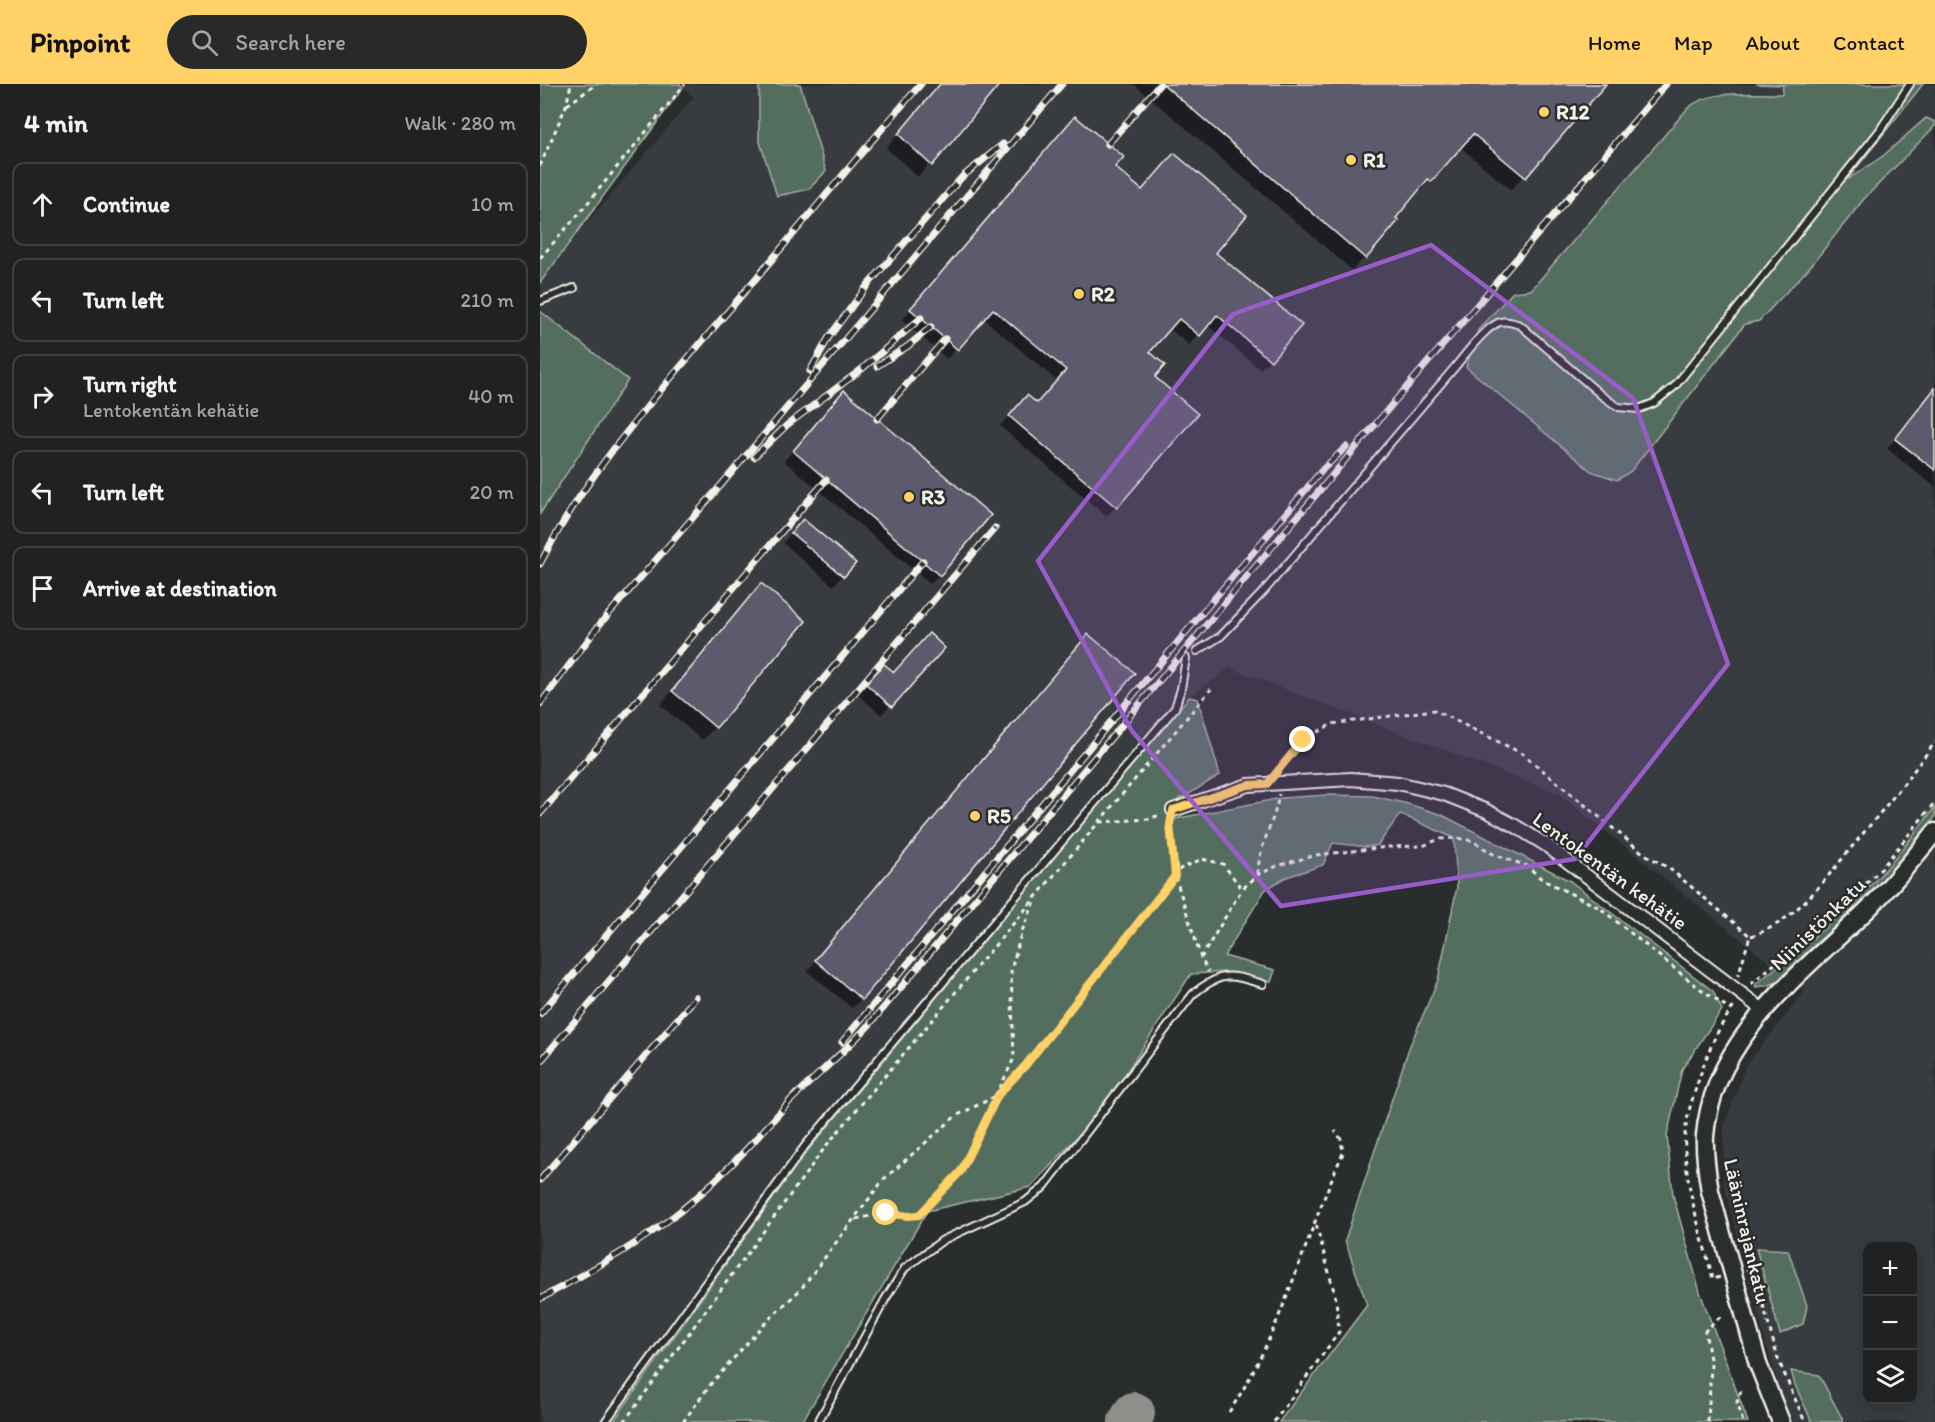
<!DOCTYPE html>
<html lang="en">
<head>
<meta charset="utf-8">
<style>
	:root { --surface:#202222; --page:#282a2a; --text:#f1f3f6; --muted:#a2a4a5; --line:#3d3f40; --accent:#ffd166 }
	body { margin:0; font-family:Itim,sans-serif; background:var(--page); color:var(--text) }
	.controls { position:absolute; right:18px; bottom:18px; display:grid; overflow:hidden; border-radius:12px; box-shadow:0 3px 15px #0003 }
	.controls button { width:54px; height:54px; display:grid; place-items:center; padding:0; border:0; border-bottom:2px solid var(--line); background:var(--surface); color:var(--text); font:30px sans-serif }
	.stop { position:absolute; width:18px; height:18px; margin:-14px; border:4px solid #ffd166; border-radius:50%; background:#fff }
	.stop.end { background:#ffd166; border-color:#fff; box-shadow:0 2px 6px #0008 }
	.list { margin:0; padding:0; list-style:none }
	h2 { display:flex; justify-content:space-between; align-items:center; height:78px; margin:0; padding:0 24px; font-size:26px }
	h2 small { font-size:20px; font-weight:400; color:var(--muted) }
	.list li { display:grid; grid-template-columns:39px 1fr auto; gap:18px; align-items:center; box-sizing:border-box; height:84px; margin:0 12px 12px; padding:0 12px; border:2px solid var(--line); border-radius:12px }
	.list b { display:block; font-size:22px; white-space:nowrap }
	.list p { margin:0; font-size:20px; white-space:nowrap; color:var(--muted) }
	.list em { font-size:20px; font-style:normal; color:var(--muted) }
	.icon { flex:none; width:33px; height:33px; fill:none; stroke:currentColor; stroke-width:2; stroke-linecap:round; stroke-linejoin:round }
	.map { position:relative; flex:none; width:1395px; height:1338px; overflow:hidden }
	header { display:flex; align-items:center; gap:36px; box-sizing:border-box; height:84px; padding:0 30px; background:var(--accent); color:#111 }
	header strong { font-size:28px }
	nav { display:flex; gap:33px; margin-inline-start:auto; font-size:21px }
	.search { width:420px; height:54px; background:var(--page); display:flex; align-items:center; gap:15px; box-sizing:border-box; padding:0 21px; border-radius:33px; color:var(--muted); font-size:22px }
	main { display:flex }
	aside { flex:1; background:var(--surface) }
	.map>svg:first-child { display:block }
	.built { fill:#393a41; fill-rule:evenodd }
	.green { fill:#536e5e; stroke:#a4b0a3; stroke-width:1.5 }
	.shadow { fill:#0007 }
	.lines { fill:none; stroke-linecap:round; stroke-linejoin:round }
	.taxiway { stroke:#8f8f8b; stroke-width:42 }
	.building { fill:#5c5a6c; stroke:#f4f1e8; stroke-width:1.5 }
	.lane-casing { stroke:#f4f1e8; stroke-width:10 }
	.street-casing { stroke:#f4f1e8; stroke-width:16 }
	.secondary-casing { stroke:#f4f1e8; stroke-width:21 }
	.path { stroke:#f4f1e8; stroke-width:3; stroke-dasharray:4.5 4.5; stroke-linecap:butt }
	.lane { stroke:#2a2d2e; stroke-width:6 }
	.street { stroke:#2a2d2e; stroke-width:12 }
	.secondary { stroke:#2a2d2e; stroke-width:16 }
	.rail-casing { stroke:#f4f1e8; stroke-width:7 }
	.rail { stroke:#2a2d2e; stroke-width:4.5; stroke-dasharray:14; stroke-linecap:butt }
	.route { stroke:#ffd166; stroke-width:8 }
	.marked { fill:#995dc9; fill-opacity:0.2; stroke:#995dc9; stroke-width:4.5; stroke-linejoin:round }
	.poi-dot { fill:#ffd166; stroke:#2a2d2e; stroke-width:2 }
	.labels { text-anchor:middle; stroke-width:5; stroke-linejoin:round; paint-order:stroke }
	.poi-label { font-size:21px; font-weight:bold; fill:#f4f1e8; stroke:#2a2d2e; text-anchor:start }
	.street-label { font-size:21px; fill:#f4f1e8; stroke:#2a2d2e }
</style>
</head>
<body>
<header>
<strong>Pinpoint</strong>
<div class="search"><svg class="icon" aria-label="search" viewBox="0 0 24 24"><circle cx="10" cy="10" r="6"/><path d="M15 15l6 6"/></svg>Search here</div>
<nav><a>Home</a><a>Map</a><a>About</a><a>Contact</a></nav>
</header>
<main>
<aside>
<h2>4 min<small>Walk · 280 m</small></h2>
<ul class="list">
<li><svg class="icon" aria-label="ahead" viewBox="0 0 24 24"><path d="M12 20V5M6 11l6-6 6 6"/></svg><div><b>Continue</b></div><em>10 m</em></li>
<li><svg class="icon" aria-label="left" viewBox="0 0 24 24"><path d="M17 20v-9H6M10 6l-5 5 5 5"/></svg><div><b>Turn left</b></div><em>210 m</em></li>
<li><svg class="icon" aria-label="right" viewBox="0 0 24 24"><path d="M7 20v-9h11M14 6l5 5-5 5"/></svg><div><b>Turn right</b><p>Lentokentän kehätie</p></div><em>40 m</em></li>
<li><svg class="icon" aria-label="left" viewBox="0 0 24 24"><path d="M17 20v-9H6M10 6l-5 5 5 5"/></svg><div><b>Turn left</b></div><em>20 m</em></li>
<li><svg class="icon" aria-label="arrive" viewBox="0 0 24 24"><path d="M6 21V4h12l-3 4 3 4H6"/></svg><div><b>Arrive at destination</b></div></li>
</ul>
</aside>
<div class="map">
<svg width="1395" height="1338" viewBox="0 0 1395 1338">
	<rect width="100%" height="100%" fill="#2a2d2e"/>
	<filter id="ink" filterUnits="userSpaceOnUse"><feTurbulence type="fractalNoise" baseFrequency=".0167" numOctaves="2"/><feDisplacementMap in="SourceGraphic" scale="12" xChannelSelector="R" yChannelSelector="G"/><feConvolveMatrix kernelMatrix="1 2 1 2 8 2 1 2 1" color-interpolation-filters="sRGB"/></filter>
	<g filter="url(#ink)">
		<path class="built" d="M141 0H1395V1338H1254L1242 1314 1224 1253 1184 1100V1043L1206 981 1265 907 1019 710 690 584 649 613 264 1071 71 1338H0V194L154 13ZM1328 1162H1372V1316H1328Z"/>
		<g class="green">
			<path d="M0 0H140L143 3 0 199Z"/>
			<path d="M219 0H260L286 87 269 105 237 112 219 55Z"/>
			<path d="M1216 0H1383L1307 96 1343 72 1386 34 1395 38V42L1324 115 1269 184 1219 237 1205 240 1091 387 1077 396 1051 387 926 283 938 246 973 208 991 206 1148 24C1171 4 1213 11 1242 10L1243 1Z"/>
			<path d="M0 227 88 296 0 430Z"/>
			<path d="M649 613 658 615 680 691 629 722V736L741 714 787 711 833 712 868 720 902 731 1030 797 1173 907 1182 926 1142 985 1127 1052 1133 1111 1160 1208 1208 1338H739L827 1221 805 1156 869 964 898 896 917 803 914 754 860 730 838 761 827 763 793 759 783 781 744 794 725 806 684 872 735 886 731 898 686 888 651 890 561 1027 491 1103 387 1127 262 1338H73L264 1071Z"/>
			<path d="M1395 723V733L1351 789 1328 813 1272 863 1237 898 1227 902 1215 903 1217 899C1261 863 1308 828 1346 785 1363 765 1379 744 1395 723Z"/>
			<path d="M1216 1164 1248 1166 1267 1222 1263 1240 1240 1250Z"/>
			<path d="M1251 1287 1279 1291 1304 1338H1272L1255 1301Z"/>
		</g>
		<g class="shadow">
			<path d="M400 0H458L378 93 346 64Z"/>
			<path d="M594 0H1064L971 106 920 63 890 97 877 110 875 108 825 173 812 186Z"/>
			<path d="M525 44 674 169 730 276 720 285 667 241 649 261 629 244 608 268 576 423 566 432 460 342 477 322 496 321 517 297 443 234 407 275 362 236Z"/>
			<path d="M1395 303V403L1347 365Z"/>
			<path d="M294 318 399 491 390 500 244 377Z"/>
			<path d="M254 446 314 479 293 502 243 459Z"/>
			<path d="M209 514 175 643 162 656 120 621Z"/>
			<path d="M539 561 321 915 312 924 267 887Z"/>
			<path d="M403 564 341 631 318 611 335 591 353 590Z"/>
		</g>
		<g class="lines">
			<path class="taxiway" d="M589 1338 594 1329"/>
		</g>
		<g class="building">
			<path d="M400 0H460L392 82 358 50Z"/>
			<path d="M623 0H1066L986 94 933 50 891 98 888 95 856 134 859 136 826 175Z"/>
			<path d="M535 32 584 73 575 83 602 106 634 69 707 131 676 169 762 241 731 277 677 231 660 252 639 235 610 268 625 281 615 293 658 330 577 424 469 332 487 311 497 319 526 286 453 225 418 266 370 225Z"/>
			<path d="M1395 304V386L1355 355Z"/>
			<path d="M304 306 451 431 400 492 253 367Z"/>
			<path d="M263 435 316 479 304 493 251 449Z"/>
			<path d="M221 499 266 537 176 644 132 607Z"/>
			<path d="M389 549 405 564 352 623 326 600 344 580 354 588Z"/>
			<path d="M548 550 595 589 322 916 275 876Z"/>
		</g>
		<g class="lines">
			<defs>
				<g id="lane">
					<path d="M0 217 34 204"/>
					<path d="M657 567 681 552 724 507 915 283C925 271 945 243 960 238 966 236 974 239 980 241L1061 311 1078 323 1099 325 1114 319 1135 302 1180 246 1340 46 1370 0"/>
					<path d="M65 1338 265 1062 635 624 641 605 646 574"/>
					<path d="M278 1338 346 1214 365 1184 403 1156 485 1118 504 1103 653 910C682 887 689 890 723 900"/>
				</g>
				<path id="street" d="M633 726 708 701 811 695 858 699 904 710 947 727 977 743 1006 761 1224 927"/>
				<path id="secondary" d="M1241 1338 1218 1280 1170 1107C1167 1089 1164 1070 1165 1052 1173 952 1264 888 1329 824 1353 800 1374 774 1395 748"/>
			</defs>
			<use href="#lane" class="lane-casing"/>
			<use href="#street" class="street-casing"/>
			<use href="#secondary" class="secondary-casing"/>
			<g class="path">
				<path d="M27 21 57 0"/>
				<path d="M0 82 26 22 31 0"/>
				<path d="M0 174 37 132 145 0"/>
				<path d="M739 685 763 656 792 640 894 626 983 670 1103 769 1130 785 1210 852 1198 892"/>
				<path d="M560 738 609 735 622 730"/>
				<path d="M631 739 635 792 661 874 668 888"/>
				<path d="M718 790C718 762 735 738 739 710"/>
				<path d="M1211 852C1256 838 1286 794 1315 759 1343 726 1370 693 1395 658"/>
				<path d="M661 874 702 805"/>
				<path d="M1211 900 1305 820 1341 785 1395 718"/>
				<path d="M316 1135 346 1129 368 1132 379 1131 421 1087 474 974 471 886 482 847 496 815"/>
				<path d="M1206 1186 1213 1184 1238 1275 1265 1338"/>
				<path d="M1180 1193 1173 1195C1162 1152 1147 1109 1145 1065 1143 1039 1153 1013 1161 989 1169 965 1180 939 1196 920"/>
				<path d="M1201 1307 1197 1318 1203 1338"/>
				<path d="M689 1328C742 1249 764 1155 803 1069L801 1055 795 1047"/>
				<path d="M84 1338 286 1062 671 605"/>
				<path d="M143 1338 170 1301 225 1239 261 1205 344 1095 416 1032 458 1011 485 982 640 785 662 775 683 780 702 805 718 791 737 782 776 771 848 763 883 762 899 755 918 754 933 757 953 770 987 782 1003 796 1060 824 1155 901 1191 926"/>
				<path d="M734 1338 799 1248 796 1215 775 1136"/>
				<path d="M1168 1338 1171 1281 1165 1247 1181 1232"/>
			</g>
			<use href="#lane" class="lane"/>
			<use href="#street" class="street"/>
			<use href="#secondary" class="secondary"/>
			<defs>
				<g id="rail">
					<path d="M568 60 620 0"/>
					<path d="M337 282 368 262 391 243"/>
					<path d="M270 287 289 253 327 202 422 93 463 60"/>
					<path d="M337 335 405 255"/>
					<path d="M214 373 247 341 322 285 381 234"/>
					<path d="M0 480C47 388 117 310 184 232 250 155 314 76 381 0"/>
					<path d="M0 620 60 540 176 407 522 0"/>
					<path d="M0 730 286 396"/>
					<path d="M0 930 383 477"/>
					<path d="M302 958 783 385 806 363"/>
					<path d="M0 978 455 444"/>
					<path d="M250 1017C277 991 305 967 330 940L860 311 1126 0"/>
					<path d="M0 1096 156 913"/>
					<path d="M0 1215C41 1192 83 1169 122 1141 173 1104 215 1057 256 1010"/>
				</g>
			</defs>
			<use href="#rail" class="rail-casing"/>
			<use href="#rail" class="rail"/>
		</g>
	</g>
	<g class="lines" filter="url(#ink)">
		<path class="route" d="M346 1129 368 1132 379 1131 421 1087 458 1011 485 982 635 792 630 740 633 726 708 701 727 700 763 656"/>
	</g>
	<path class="marked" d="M891 161 1093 314 1188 580 1035 775 741 822 592 647 498 477 693 230Z"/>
	<g class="poi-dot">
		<circle cx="1004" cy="28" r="6"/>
		<circle cx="811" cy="76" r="6"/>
		<circle cx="539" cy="210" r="6"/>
		<circle cx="369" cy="413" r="6"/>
		<circle cx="435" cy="732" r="6"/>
	</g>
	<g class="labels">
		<g class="poi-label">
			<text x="1016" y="35">R12</text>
			<text x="823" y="83">R1</text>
			<text x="551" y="217">R2</text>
			<text x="381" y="420">R3</text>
			<text x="447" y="739">R5</text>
		</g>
		<g class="street-label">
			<text transform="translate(1070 787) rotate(36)" y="7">Lentokentän kehätie</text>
			<text transform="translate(1278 840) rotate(-44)" y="7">Niinistönkatu</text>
			<text transform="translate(1207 1147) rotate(77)" y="7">Lääninrajankatu</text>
		</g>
	</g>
</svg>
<div class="controls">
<button>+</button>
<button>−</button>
<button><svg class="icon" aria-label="layers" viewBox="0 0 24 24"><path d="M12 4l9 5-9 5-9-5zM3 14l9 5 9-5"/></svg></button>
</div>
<div class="stop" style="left:346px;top:1129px"></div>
<div class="stop end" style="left:763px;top:656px"></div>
</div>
</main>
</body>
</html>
